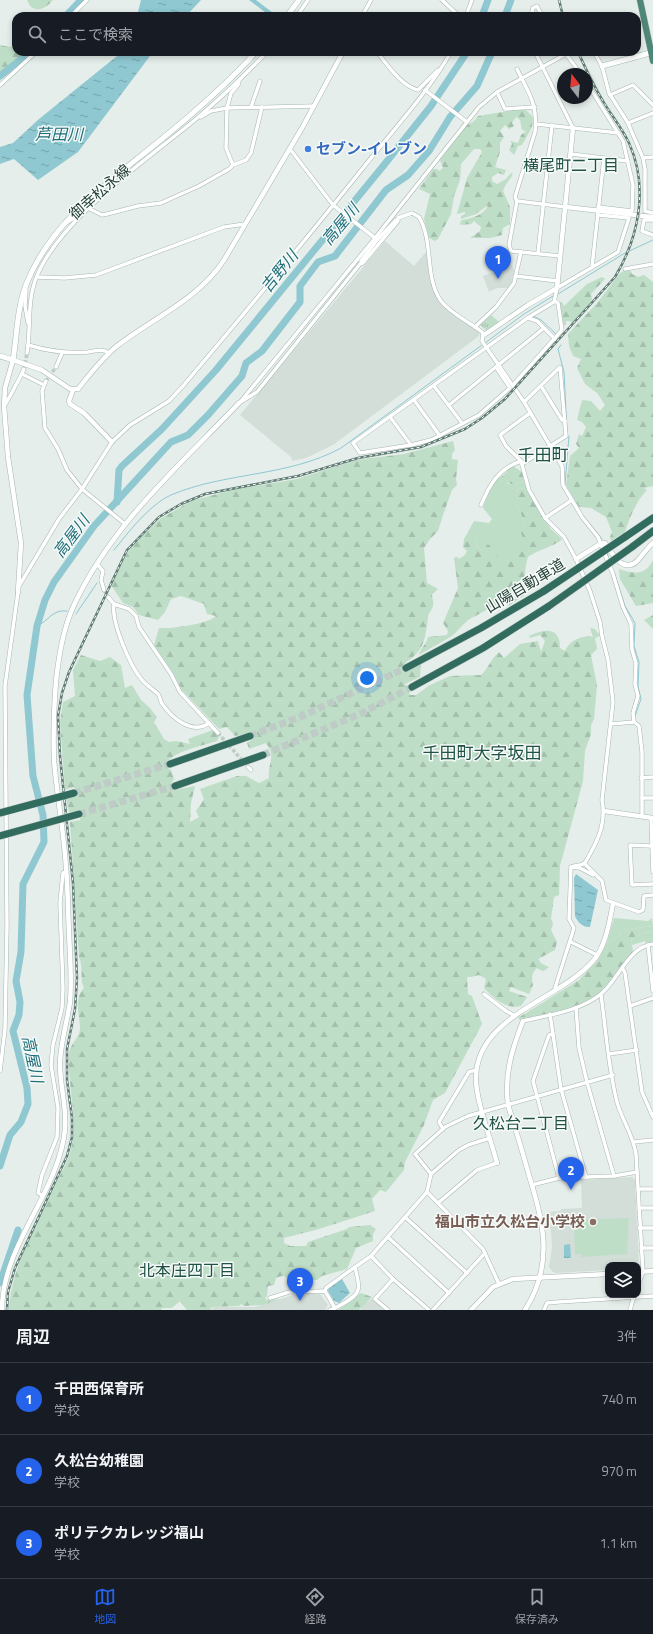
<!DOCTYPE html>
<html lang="ja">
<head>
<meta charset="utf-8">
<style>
	:root { --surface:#171b24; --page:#20242c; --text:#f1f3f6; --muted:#9ea1a6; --line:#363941; --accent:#2563eb }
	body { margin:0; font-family:"Titillium Web","Noto Sans JP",sans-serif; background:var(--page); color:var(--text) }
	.controls { position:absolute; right:12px; bottom:12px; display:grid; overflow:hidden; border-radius:8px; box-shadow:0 2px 6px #0003 }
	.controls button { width:36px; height:36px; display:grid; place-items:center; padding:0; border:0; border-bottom:1px solid var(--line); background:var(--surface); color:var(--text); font:20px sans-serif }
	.compass { position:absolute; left:557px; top:68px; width:36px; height:36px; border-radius:50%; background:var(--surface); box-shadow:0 2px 6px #0003; rotate:344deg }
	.you { position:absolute; left:367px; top:678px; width:14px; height:14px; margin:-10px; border:3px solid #fff; border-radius:50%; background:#1a73e8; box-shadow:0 0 0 6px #1a73e833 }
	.badge { display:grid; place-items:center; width:26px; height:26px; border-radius:50%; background:var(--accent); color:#fff; font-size:13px; font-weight:700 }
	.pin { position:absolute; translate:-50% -33px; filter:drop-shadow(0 1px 2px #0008) }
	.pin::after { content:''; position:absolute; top:21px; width:14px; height:12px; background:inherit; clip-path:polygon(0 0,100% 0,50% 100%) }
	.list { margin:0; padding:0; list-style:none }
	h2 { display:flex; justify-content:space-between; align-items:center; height:52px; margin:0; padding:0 16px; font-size:17px }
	h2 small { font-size:13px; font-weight:400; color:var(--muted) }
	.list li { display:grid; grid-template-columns:26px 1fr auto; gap:12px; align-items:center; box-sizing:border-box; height:72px; padding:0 16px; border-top:1px solid var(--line) }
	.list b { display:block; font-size:15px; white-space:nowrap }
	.list p { margin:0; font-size:13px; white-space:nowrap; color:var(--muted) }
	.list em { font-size:13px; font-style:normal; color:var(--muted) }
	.icon { flex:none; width:22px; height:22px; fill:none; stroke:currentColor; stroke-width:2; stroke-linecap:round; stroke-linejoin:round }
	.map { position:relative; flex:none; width:653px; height:1310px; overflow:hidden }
	.search { position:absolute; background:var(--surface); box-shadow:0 2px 6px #0003; left:12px; right:12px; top:12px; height:44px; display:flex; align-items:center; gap:10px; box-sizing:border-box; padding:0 14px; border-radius:12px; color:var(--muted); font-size:15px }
	.sheet { height:268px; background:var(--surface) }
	nav { display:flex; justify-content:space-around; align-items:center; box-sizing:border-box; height:56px; border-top:1px solid var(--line); background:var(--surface); font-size:11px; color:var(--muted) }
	nav a { display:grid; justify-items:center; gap:2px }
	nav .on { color:var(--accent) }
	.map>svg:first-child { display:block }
	.built { fill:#d3ded9 }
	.grass { fill:#bfdec7 }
	.forest { fill:url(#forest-firs) }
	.park { fill:url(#park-tufts) }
	.water { fill:url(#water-ripples) }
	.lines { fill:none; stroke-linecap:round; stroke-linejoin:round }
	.stream { stroke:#8fc8d1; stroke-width:1 }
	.river { stroke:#8fc8d1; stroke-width:7 }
	.minor-tunnel { stroke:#becbc6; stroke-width:3.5; stroke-dasharray:3.5 2; stroke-linecap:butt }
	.motorway-tunnel { stroke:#becbc6; stroke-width:7; stroke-dasharray:7 3.5; stroke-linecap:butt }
	.minor-casing { stroke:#a7b6b1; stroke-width:4.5 }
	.tertiary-casing { stroke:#a7b6b1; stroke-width:5.5 }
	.secondary-casing { stroke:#a4bab1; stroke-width:6 }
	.trunk-casing { stroke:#c2cac7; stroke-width:7 }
	.motorway-casing { stroke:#c2cac7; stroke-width:8 }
	.minor { stroke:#fff; stroke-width:3.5 }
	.tertiary { stroke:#fff; stroke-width:4.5 }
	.secondary { stroke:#fff; stroke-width:5 }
	.trunk { stroke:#4e8778; stroke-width:6 }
	.motorway { stroke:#316c5e; stroke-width:7 }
	.rail-casing { stroke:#5f7b73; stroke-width:2.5 }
	.rail { stroke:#f6faf8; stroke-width:1; stroke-dasharray:3; stroke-linecap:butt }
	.motorway-bridge-casing { stroke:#c2cac7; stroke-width:8; stroke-linecap:butt }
	.motorway-bridge { stroke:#316c5e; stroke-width:7 }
	.shop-dot { fill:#3f7fe0; stroke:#f6faf8; stroke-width:1.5 }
	.education-dot { fill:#8d6e63; stroke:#f6faf8; stroke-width:1.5 }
	.labels { text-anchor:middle; stroke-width:3; stroke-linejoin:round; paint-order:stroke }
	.shop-label { font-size:15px; font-weight:bold; fill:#366cbe; stroke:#f6faf8; text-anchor:start }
	.street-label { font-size:15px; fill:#244038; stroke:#f6faf8 }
	.education-label { font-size:15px; font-weight:bold; fill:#785e54; stroke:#f6faf8; text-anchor:end }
	.water-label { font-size:16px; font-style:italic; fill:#1f6e7b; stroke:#f6faf8 }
	.neighbourhood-label { font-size:16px; fill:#205245; stroke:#f6faf8 }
	.quarter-label { font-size:17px; fill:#205245; stroke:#f6faf8 }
</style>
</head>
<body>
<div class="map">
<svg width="653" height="1310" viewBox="0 0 653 1310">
	<defs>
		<pattern id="forest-firs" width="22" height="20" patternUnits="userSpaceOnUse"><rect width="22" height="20" fill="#bfdec7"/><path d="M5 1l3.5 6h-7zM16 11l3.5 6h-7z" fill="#a4c0ac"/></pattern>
		<pattern id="park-tufts" width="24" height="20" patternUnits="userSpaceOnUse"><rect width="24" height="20" fill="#bfdec7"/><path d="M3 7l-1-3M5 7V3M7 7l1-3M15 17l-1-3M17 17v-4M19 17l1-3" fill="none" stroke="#a4c0ac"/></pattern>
		<pattern id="water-ripples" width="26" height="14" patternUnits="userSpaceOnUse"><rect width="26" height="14" fill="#8fc8d1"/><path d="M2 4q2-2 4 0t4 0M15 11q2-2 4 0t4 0" fill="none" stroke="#75a4ab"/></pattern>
	</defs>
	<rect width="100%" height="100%" fill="#e5eeea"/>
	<g class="built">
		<path d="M385 241 414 266 426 252 433 288 439 300 479 332V336L333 445 306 458 292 461 291 457 240 415Z"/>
		<path d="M512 265 514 270 512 282 508 288H497L489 292 483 276Z"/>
		<path d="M632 1177 635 1180 639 1265 638 1267V1265H608V1270L555 1273 552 1271 549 1267 552 1247 551 1232 547 1212 560 1211 561 1209 582 1208 581 1180Z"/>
		<path d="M300 1293 320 1294 328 1305 325 1310H211L213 1307H255Z"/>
		<path d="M373 1298 387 1310H360L364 1304Z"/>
	</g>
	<g class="grass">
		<path d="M495 481 514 485 524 481 527 490 521 488 516 491V505L521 513 524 526 523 539 519 545 509 551 498 568 495 566 488 545 481 550 477 547 475 539H464L474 521 489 523 492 519 483 508 490 489Z"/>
		<path d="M614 918 648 921 652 918 653 926 622 930 619 936 607 942Z"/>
		<path d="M653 932V942L646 943 645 941 632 945 631 940 643 933Z"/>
		<path d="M629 1218 627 1254 581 1257V1254H575L574 1220Z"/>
	</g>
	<g class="forest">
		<path d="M27 0H53C47 7 39 13 30 6Z"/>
		<path d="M0 45 10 47 16 45V52H28L0 72Z"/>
		<path d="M515 110H526L533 117 532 127 522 145 518 146 514 155 509 150 512 144 511 141 518 143 521 135 526 131 522 130 520 120 516 117 512 123 514 126 509 129 505 125 500 131 504 137 500 143V152L495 167 506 170 504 175 498 173 492 177V181L497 184 506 179 511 173 513 174C510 180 505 184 503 191L510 207V224L503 228 502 235 490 238H470L480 231 481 227 474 221 471 224 461 225 460 223 462 220C472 218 485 215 488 205L476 214 461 219V216L465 214V212L457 214 467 178 482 152 480 149H474L461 164 460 180 454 196 451 214 438 239 435 241 429 238 424 219 430 194 419 189 433 169H437L439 171 443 168 440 160 465 126 473 122 478 116Z"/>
		<path d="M629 268 632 274 638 277 644 275 653 282V486L644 488 647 490C636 501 630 517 625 532L611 541 610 537 612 532 606 517 591 508 579 507 566 485 570 456 579 448 576 444 579 434 582 436 586 427 582 422 577 420 582 400 591 401 600 411 605 405 597 393 585 384 577 368 581 359 573 356 569 346 568 334 598 302 620 273Z"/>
		<path d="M602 277 605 279 591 294 592 300 572 324 570 321H566V325H563L560 302H562L564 306 587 284Z"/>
		<path d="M453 441 455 450 452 454V459L458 460 456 479 457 485 452 490 443 515 438 531 430 539 424 548 427 583 438 589 432 594C432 597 434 603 433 606 432 610 428 613 428 618 425 639 425 650 405 663L408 670 421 665 420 677 405 684 410 695H416L430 685 450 676 481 675C489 668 491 658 499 652L504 658 520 644 538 641 541 652 545 641 540 635 530 638 529 636C544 629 560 626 560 648L565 651C569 641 582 635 593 637L590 628 595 629 600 636 595 638 597 649 591 655 597 685 594 719 591 725V734L585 751 583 781 560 866 559 895 554 897 551 919 553 923 551 930 557 942 555 950 538 959 542 964 549 967 544 971 540 970 537 968C532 972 531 978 533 985L529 994 511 987 509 991 527 997 521 1006C507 1010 493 998 484 988L486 979 479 975 471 977H467L468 994 472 996 482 1024 445 1093 433 1100 424 1125 405 1162 404 1170 386 1192 380 1190 372 1199 375 1211 319 1229 284 1238V1243L290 1246H306L308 1242 347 1229 349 1227 370 1225 376 1229 373 1234V1241L356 1248 347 1269 322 1276 317 1280H299L282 1276 276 1278 274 1285 268 1286 267 1296 265 1298 267 1300 281 1299 263 1305 244 1306 241 1304 239 1306 212 1307 210 1310H187L180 1301 172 1308H161L162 1310H9C10 1265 48 1201 68 1159 81 1124 67 1090 69 1054 69 1045 80 1037 80 1029 80 1014 73 1000 84 988 79 978 84 968 79 957L70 822 80 820V811L69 812 66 799 77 795 74 787 65 790 60 722 63 702 75 696 73 670 81 655 100 661 110 657 121 665 125 688 132 685 141 700 149 707 157 717 154 722 164 739 169 742 176 741 190 744 188 739 213 730 217 734 221 731 217 741C206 745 164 753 166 767L171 770 174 779 169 786 174 790 195 786 191 803 190 822 199 817 196 811 204 799 200 789 237 776H246L259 783 269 778C267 763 277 758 266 743L249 749 247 743 258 736 255 732 235 736 227 727 219 729 182 690 173 673 154 645 159 628C171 629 209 624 216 616L207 614 204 604 181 596 171 599 165 612 158 620 139 615 133 607 123 603 111 585 130 548 160 519 191 501 232 490 297 479 356 460 404 454Z"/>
		<path d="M513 466 522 472 524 481 514 485 508 483 501 486 495 481 498 477H501L507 472V469Z"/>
		<path d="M521 488 527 490 551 529 562 539C558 545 537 550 528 557 525 568 523 581 526 592L523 596 508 606 510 602 523 594 518 587 501 599 497 609 492 607 468 620 452 636 419 655C420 648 427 644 428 637L447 635 448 631 443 623 458 588 454 558 457 557 459 559 465 555 467 551 463 547 464 539 472 535 475 539 477 547 481 550 488 544 498 554 495 566 498 567C501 562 503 556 508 552 513 547 519 545 523 539L521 532 524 526 521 513 516 505V491Z"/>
		<path d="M653 560V603L636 606 620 579 619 569C634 574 645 576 653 560Z"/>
		<path d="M653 615V629L644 620Z"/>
		<path d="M653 926V932L643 933 631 940 633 951C622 966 611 984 596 995 575 1010 545 1013 520 1020L518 1018 579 980 598 960 607 942 619 936 622 930Z"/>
		<path d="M361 1293 372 1297 359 1310H338Z"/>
	</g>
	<path class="park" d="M491 315 499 322 487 331 480 325Z"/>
	<g class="water">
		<path d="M141 0H201L186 16H137Z"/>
		<path d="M249 0H256L277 16H270Z"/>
		<path d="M122 52H153L78 152 38 180 14 159 0 164V147L13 143 39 119Z"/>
		<path d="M576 874 598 890 590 927C584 928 577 922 575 916L574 878Z"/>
		<path d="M570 1244 571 1258H564V1245Z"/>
		<path d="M342 1279 350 1293 339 1303 334 1301 328 1291 329 1286Z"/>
	</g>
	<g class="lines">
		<g class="stream">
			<path d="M558 294 625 253 653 240"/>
			<path d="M533 316 541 320 556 334"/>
			<path d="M485 343 524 314 553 296"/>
			<path d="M561 345 558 349 564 372 567 432"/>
			<path d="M565 484 569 436"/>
			<path d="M588 522 602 539"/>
			<path d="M114 550C128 533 149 505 171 495 225 472 288 477 341 448L482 345"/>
			<path d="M607 553 609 559"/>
			<path d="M614 572 625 606 635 623 634 646 639 662 638 686 641 699 635 716"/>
			<path d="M76 614 97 583"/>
			<path d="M37 626C49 621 52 609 67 611"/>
		</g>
		<g class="river">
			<path d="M66 16 81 0"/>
			<path d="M482 16 488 0"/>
			<path d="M505 16 511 0"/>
			<path d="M0 76 30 52"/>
			<path d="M117 502 119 470 122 466 162 429 216 370 384 165 431 106 467 52"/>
			<path d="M0 1166 10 1135 21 1122 28 1104 27 1088 13 1031 19 1015 20 1002 16 981 21 952 23 884 44 842 43 815 33 776 27 695 37 626 45 600 54 582 94 526 171 442 188 435 208 415 242 376 246 363 262 351 300 302V286L318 262 335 256 386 190 408 175 429 151 450 117 477 86 492 52"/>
			<path d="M0 1283 18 1230"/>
		</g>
		<g class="minor-tunnel">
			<path d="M24 369 27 353"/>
			<path d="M46 381 56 367"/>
			<path d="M104 590 108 597"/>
			<path d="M218 733 248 767"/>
		</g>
		<g class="motorway-tunnel">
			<path d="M250 736 300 717 406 668"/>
			<path d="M263 755 362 713 412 687"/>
			<path d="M74 793 170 764"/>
			<path d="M79 814 175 786"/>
		</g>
		<defs>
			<g id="minor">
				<path d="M442 0 459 16"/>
				<path d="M71 16 87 0"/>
				<path d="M297 16 308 0"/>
				<path d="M362 16 371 0"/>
				<path d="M466 16 472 0"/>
				<path d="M531 16 533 8 537 6 542 16"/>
				<path d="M377 52C387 64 401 86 418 90L438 70"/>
				<path d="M535 52 573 128 619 133"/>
				<path d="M594 52 602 66 609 93 628 123 643 158 645 169V211L653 213"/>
				<path d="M517 69C529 94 538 104 535 132L515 197 517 201 509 245 511 251 560 256"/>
				<path d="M587 83 623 141 633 185 632 211 598 207"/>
				<path d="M0 85 36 52"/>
				<path d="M425 90 467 122"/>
				<path d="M497 92 505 109 535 107"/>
				<path d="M610 95 633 85 653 105"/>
				<path d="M251 107 260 81"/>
				<path d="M201 117 211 111 227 108 314 106"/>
				<path d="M628 123 653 113"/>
				<path d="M536 124 573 128"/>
				<path d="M290 149 333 205 375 238 479 107 497 92 566 54 581 74"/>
				<path d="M571 154 628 161"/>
				<path d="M643 158 653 157"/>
				<path d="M233 165 246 160 251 153 262 107"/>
				<path d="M517 201 566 207"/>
				<path d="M90 209 102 215 107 214 138 206 161 203 199 186 229 169 233 165 226 148 227 108 231 93 238 85 239 81"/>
				<path d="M653 220H644L642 231 653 235"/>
				<path d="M66 223 77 216"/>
				<path d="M538 253 552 125"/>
				<path d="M361 261 377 240"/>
				<path d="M592 267 604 158"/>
				<path d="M625 269 653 264"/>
				<path d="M515 276 558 281"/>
				<path d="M37 277 65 278 96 275 224 227 245 224"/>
				<path d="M26 290 25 306 28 323"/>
				<path d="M528 318 537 321 555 339"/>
				<path d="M475 327 496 307 514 283 521 252"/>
				<path d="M28 345C48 351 67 354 88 352 96 351 102 348 109 353"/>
				<path d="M27 353C31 330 27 304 35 281 56 221 147 160 196 119 221 98 244 76 267 52"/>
				<path d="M56 367 62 353"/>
				<path d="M496 367 510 388 479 415 431 440 411 445 360 453 353 443 529 317 554 302 557 288 618 252 629 218 598 215"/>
				<path d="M22 374 44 385"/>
				<path d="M46 381 42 391 45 428 58 449 67 470 82 489 125 524"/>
				<path d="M513 385 562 330 558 303 555 301"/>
				<path d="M434 386 462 423"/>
				<path d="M541 386 562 420 565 421"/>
				<path d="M414 400 440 436"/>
				<path d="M241 401 375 238 377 240 396 220"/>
				<path d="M239 403 257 392 360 264 363 263 398 221V218L412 213 419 217C434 242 424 277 441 301 451 314 470 322 483 333L482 341 524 402 562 466 563 485 582 517 598 537 613 574 623 607 631 624 632 650 636 663 635 684 638 696 633 713 634 722 639 726 642 752V816"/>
				<path d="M449 405 544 328"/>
				<path d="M4 406C6 404 22 374 24 369"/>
				<path d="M530 413 500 435 506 446 521 461 529 490 545 518 564 537 576 559 590 591 600 622 602 636 608 660 613 702 602 800C606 820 600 836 590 854 588 857 586 863 583 864 579 866 575 865 571 867"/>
				<path d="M390 417 411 445"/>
				<path d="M522 464 566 436 560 367 524 402"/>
				<path d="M481 505C490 484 498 469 521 461"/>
				<path d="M545 518 572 500"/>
				<path d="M97 564 103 571 101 580 104 590"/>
				<path d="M19 586 59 519 82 489 112 442 130 425 169 401 183 386C244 314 304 242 363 168 393 130 427 94 451 52"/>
				<path d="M108 597 114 604 129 609 136 616 139 627 171 674 180 692 218 733"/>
				<path d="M114 604C111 622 130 666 142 680 147 686 153 689 158 694 161 698 160 702 163 705 173 719 193 735 209 723"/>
				<path d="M611 724 634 722"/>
				<path d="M248 767 251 770"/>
				<path d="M641 778 653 777"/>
				<path d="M642 798H653"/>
				<path d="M651 818 653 872"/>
				<path d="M651 846 630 845 632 885 653 884"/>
				<path d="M584 863 602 881 606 900 639 912 643 910 644 896 653 895"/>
				<path d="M572 867 580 868 593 875"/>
				<path d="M571 942 597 955"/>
				<path d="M648 945 653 991"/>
				<path d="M623 969 625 973 642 1092 653 1117"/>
				<path d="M556 990 555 988 574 928 569 919 571 867"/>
				<path d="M484 994 506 1011 515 1016"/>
				<path d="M601 995C606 1030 608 1067 617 1102 622 1120 633 1135 636 1154L643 1272 638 1285"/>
				<path d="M630 1006 653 998"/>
				<path d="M576 1008 579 1048 587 1082 614 1176"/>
				<path d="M550 1014 561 1089 586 1177"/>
				<path d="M523 1021C549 1015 580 1011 601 994 619 979 628 947 653 944"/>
				<path d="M553 1034 549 1035 533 1081 559 1178"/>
				<path d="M609 1054 637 1050"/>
				<path d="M0 1071 5 1029 7 925 5 686 18 592"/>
				<path d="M443 1129 439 1122 469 1072 476 1070"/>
				<path d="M634 1142 653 1140"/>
				<path d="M431 1174 459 1150 468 1145 490 1138"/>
				<path d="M532 1185 559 1178 614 1176 637 1172"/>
				<path d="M638 1189H653"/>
				<path d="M427 1192 483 1249 499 1284"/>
				<path d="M42 1195 38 1193 42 1175 57 1137 58 1108 51 1065 53 1045 62 1008 63 989 60 903 63 873 66 872"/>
				<path d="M438 1203 477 1170 497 1163"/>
				<path d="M639 1208H653"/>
				<path d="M406 1218 467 1273"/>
				<path d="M639 1228H653"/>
				<path d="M389 1238 449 1293"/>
				<path d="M641 1248H653"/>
				<path d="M371 1256 393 1279 429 1310"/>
				<path d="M325 1291 326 1288 355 1267"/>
				<path d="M270 1298 289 1292 325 1291 335 1308"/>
				<path d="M330 1310C337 1307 356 1298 358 1290 360 1284 356 1273 355 1267L371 1256 427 1192 431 1174 415 1154 445 1127 468 1116 613 1075"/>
				<path d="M388 1310 375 1299 393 1279"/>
				<path d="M433 1310 485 1253"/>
				<path d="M544 1310 547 1303 558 1302 653 1296"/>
				<path d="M630 1310 634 1296"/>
			</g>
			<g id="tertiary">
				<path d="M566 207 636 215"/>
				<path d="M642 216 653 217"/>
				<path d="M484 335 528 305 557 288 573 128"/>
				<path d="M73 390 69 401 70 404 84 413 112 442"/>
				<path d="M576 559 600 544 605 543C612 554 624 575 638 560 643 555 647 548 653 543"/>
				<path d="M18 592 21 543 8 457 4 406 5 388 13 360 42 370 70 389H78C90 374 102 358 117 346 153 318 199 299 224 260L302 128 343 52"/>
				<path d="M604 811 653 818"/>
				<path d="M523 1021C512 1049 504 1074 508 1105 515 1127 522 1150 528 1172 543 1221 555 1263 525 1310"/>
				<path d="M497 1163C491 1140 475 1098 476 1077 477 1016 559 1000 593 961 606 946 609 923 613 904"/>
				<path d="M638 1272 653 1271"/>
				<path d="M2 1310C2 1244 59 1193 65 1129 67 1107 60 1087 60 1065 60 1044 67 1023 70 1002 72 979 70 956 69 933 68 911 68 890 66 868 64 832 57 797 54 760 53 734 54 707 56 681 59 655 63 629 74 605 112 524 179 466 239 403"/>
				<path d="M471 1310 493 1287 513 1279 608 1274"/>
			</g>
			<g id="secondary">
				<path d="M287 16 299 0"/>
				<path d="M602 66 650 53"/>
				<path d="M0 356 13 360C17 335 17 309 26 285 51 220 111 181 163 138 195 112 228 83 256 52"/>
			</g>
			<path id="trunk" d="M640 0 653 61"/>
			<g id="motorway">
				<path d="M625 537 653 518"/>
				<path d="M632 547 653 531"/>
				<path d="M406 668 481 628 544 591"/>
				<path d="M412 687 483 648 549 606"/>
				<path d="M170 764 250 736"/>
				<path d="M175 786 263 755"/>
			</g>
		</defs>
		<use href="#minor" class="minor-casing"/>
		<use href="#tertiary" class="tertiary-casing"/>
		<use href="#secondary" class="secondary-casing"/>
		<use href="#trunk" class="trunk-casing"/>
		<use href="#motorway" class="motorway-casing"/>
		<use href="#minor" class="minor"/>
		<use href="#tertiary" class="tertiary"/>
		<use href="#secondary" class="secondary"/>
		<use href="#trunk" class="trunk"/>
		<use href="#motorway" class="motorway"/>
		<defs>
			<g id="rail">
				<path d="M559 0 563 16"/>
				<path d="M7 1310 8 1292 15 1268 67 1156 72 1137V1118L67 1080V1049L75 1009 77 978 73 883 60 756 58 716 62 693 69 672 127 550 159 517 181 504 205 494 298 476 358 458 421 447 465 429 482 418 505 399 615 277C639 237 649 187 629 143 622 128 611 115 603 101 593 85 586 69 578 52"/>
			</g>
		</defs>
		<use href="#rail" class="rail-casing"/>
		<use href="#rail" class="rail"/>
		<defs>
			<g id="motorway-bridge">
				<path d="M544 591 625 537"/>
				<path d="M549 606 632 547"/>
				<path d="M0 813 74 793"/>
				<path d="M0 836 79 814"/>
			</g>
		</defs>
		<use href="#motorway-bridge" class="motorway-bridge-casing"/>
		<use href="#motorway-bridge" class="motorway-bridge"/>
	</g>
	<circle class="shop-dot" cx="308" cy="149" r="4"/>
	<circle class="education-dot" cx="593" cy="1222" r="4"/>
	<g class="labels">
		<g class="shop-label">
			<text x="316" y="154">セブン-イレブン</text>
		</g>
		<g class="street-label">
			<text transform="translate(100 192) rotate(-41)" y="5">御幸松永線</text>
			<text transform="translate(525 586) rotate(-31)" y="5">山陽自動車道</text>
		</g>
		<g class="education-label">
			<text x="585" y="1227">福山市立久松台小学校</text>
		</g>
		<g class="water-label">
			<text x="59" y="140">芦田川</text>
			<text transform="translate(340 224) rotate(-50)" y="6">高屋川</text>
			<text transform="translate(279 271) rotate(-51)" y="6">吉野川</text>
			<text transform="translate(71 536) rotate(-53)" y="6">高屋川</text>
			<text transform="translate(33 1059) rotate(78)" y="6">高屋川</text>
		</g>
		<g class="neighbourhood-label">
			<text x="571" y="171">横尾町二丁目</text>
			<text x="521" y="1129">久松台二丁目</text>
			<text x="187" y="1276">北本庄四丁目</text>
		</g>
		<g class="quarter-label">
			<text x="543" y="461">千田町</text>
			<text x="482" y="759">千田町大字坂田</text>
		</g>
	</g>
</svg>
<div class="controls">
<button><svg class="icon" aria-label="layers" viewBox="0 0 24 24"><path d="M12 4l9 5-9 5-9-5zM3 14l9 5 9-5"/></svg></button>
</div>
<svg class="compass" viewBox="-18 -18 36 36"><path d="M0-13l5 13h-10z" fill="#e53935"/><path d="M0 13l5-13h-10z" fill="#9ea1a6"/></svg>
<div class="you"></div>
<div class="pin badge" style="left:498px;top:279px">1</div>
<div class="pin badge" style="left:571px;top:1190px">2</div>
<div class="pin badge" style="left:300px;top:1301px">3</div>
<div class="search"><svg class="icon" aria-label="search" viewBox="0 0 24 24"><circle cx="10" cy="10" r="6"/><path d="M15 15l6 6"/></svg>ここで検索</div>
</div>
<section class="sheet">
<h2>周辺<small>3件</small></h2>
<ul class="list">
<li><span class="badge">1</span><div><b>千田西保育所</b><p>学校</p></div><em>740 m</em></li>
<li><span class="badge">2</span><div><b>久松台幼稚園</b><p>学校</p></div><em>970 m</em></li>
<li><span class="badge">3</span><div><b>ポリテクカレッジ福山</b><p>学校</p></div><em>1.1 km</em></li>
</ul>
</section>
<nav>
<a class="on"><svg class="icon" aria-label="map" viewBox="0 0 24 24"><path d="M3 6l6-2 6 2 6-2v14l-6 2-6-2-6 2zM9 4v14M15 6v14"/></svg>地図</a>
<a><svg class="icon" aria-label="directions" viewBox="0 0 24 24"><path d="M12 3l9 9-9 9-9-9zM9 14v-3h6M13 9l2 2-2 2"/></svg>経路</a>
<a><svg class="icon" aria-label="saved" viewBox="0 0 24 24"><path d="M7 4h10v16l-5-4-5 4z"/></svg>保存済み</a>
</nav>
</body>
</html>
